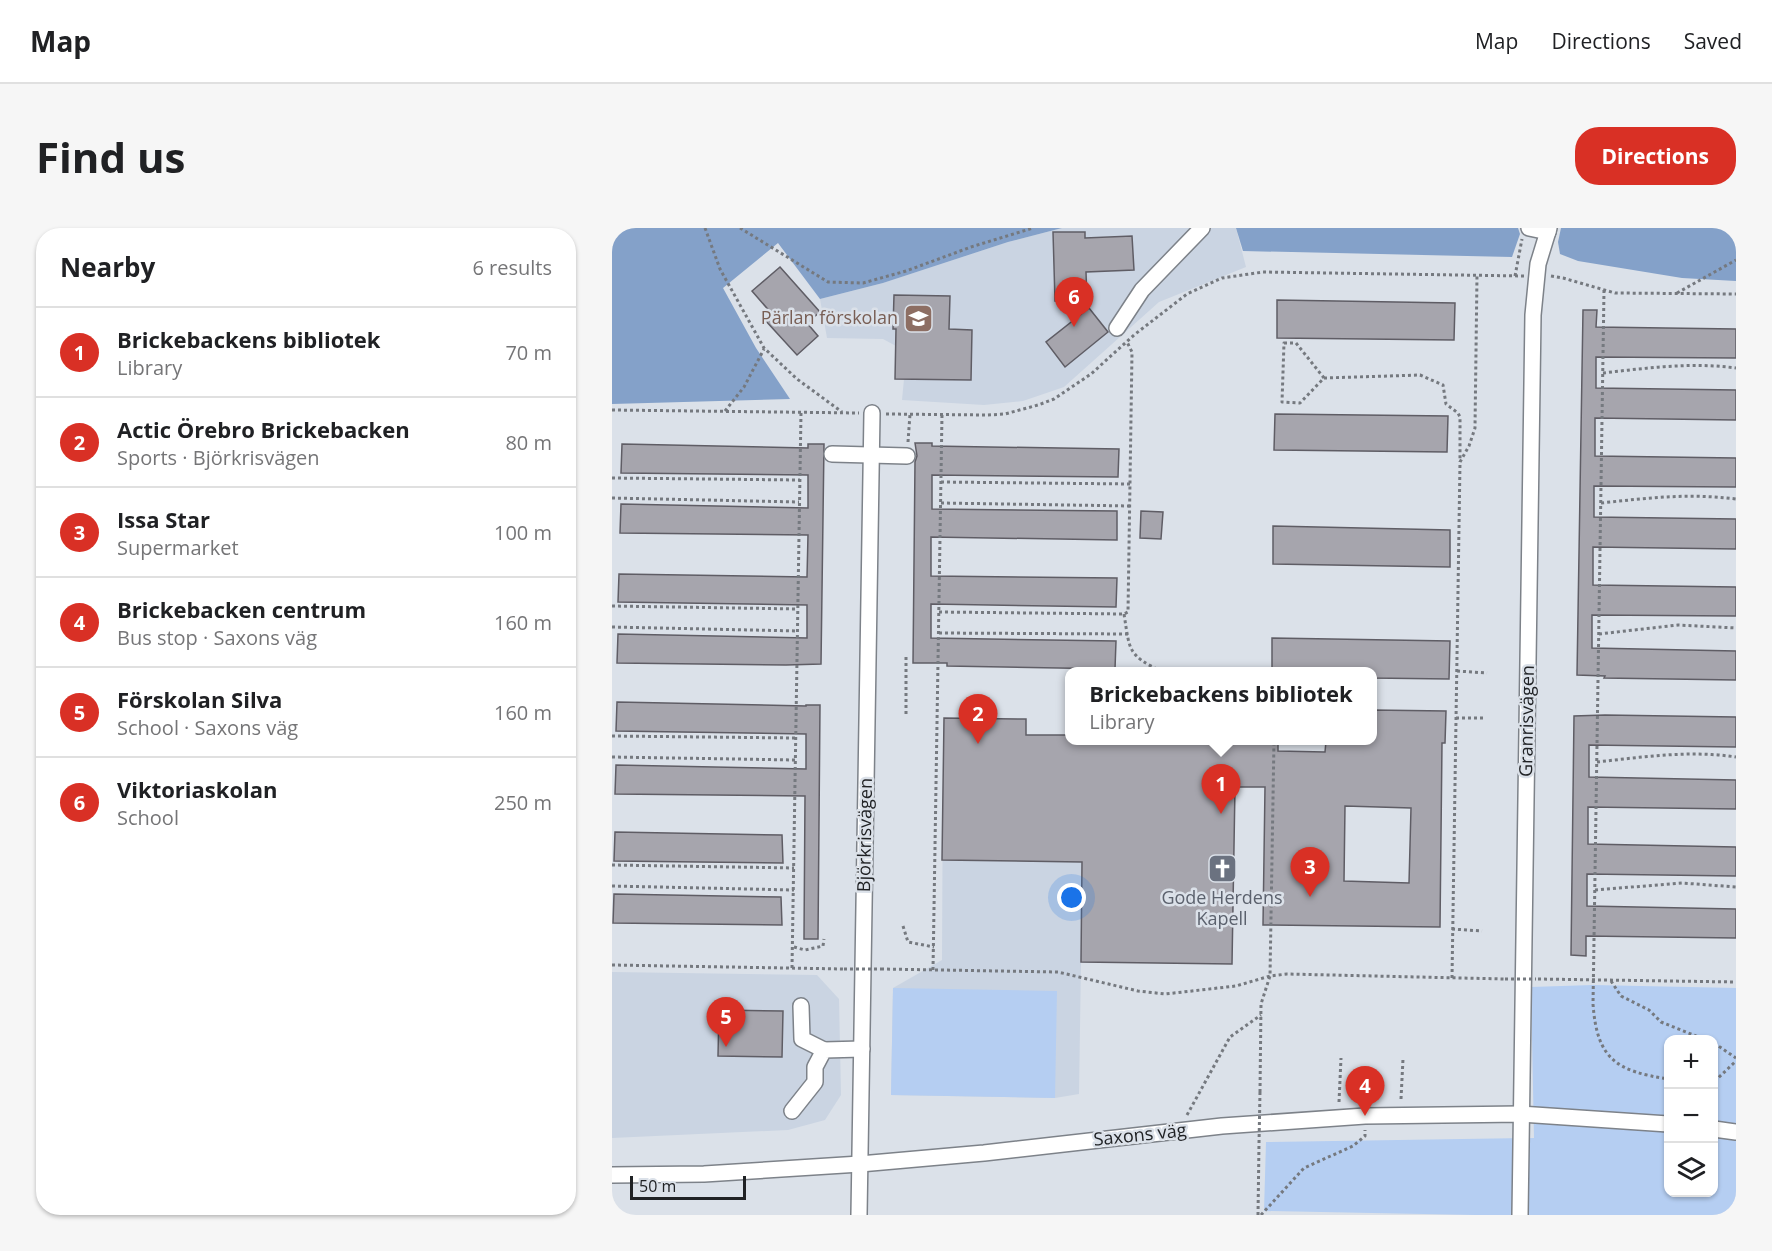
<!DOCTYPE html>
<html lang="en">
<head>
<meta charset="utf-8">
<style>
	:root { --surface:#fff; --page:#f6f6f6; --text:#202124; --muted:#757577; --line:#e0e0e0; --accent:#d93025 }
	body { margin:0; font-family:"Open Sans",sans-serif; background:var(--page); color:var(--text) }
	.controls { position:absolute; right:18px; bottom:18px; display:grid; overflow:hidden; border-radius:12px; box-shadow:0 2px 4px #0004 }
	.controls button { width:54px; height:54px; display:grid; place-items:center; padding:0; border:0; border-bottom:2px solid var(--line); background:var(--surface); color:var(--text); font:30px sans-serif }
	.scale { position:absolute; left:18px; bottom:15px; width:116px; box-sizing:border-box; padding-left:6px; border:3px solid #202225; border-top:0; font-size:16px; line-height:21px; white-space:nowrap; color:#202225; -webkit-text-stroke:4px #dbe1e9; paint-order:stroke }
	.you { position:absolute; left:460px; top:670px; width:21px; height:21px; margin:-15px; border:4px solid #fff; border-radius:50%; background:#1a73e8; box-shadow:0 0 0 9px #1a73e833 }
	.badge { display:grid; place-items:center; width:39px; height:39px; border-radius:50%; background:var(--accent); color:#fff; font-size:20px; font-weight:700 }
	.pin { position:absolute; translate:-50% -50px; filter:drop-shadow(0 2px 3px #0008) }
	.pin::after { content:''; position:absolute; top:32px; width:21px; height:18px; background:inherit; clip-path:polygon(0 0,100% 0,50% 100%) }
	.popup { position:absolute; left:453px; top:439px; width:312px; height:78px; box-sizing:border-box; display:grid; place-content:center; border-radius:12px; background:var(--surface); filter:drop-shadow(0 2px 4px #0005); font-size:20px; white-space:nowrap; color:var(--muted) }
	.popup b { font-size:22px; color:var(--text) }
	.popup::after { content:''; position:absolute; left:50%; top:100%; margin-left:-12px; border:12px solid transparent; border-top-color:var(--surface) }
	.list { margin:0; padding:0; list-style:none }
	h2 { display:flex; justify-content:space-between; align-items:center; height:78px; margin:0; padding:0 24px; font-size:26px }
	h2 small { font-size:20px; font-weight:400; color:var(--muted) }
	.list li { display:grid; grid-template-columns:39px 1fr auto; gap:18px; align-items:center; box-sizing:border-box; height:90px; padding:0 24px; border-top:2px solid var(--line) }
	.list b { display:block; font-size:22px; white-space:nowrap }
	.list p { margin:0; font-size:20px; white-space:nowrap; color:var(--muted) }
	.list em { font-size:20px; font-style:normal; color:var(--muted) }
	.icon { flex:none; width:33px; height:33px; fill:none; stroke:currentColor; stroke-width:2; stroke-linecap:round; stroke-linejoin:round }
	.map { position:relative; flex:none; width:1124px; height:987px; overflow:hidden; border-radius:24px }
	header { display:flex; align-items:center; gap:36px; box-sizing:border-box; height:84px; padding:0 30px; background:var(--surface); border-bottom:2px solid var(--line) }
	header strong { font-size:28px }
	nav { display:flex; gap:33px; margin-inline-start:auto; font-size:21px }
	.intro { display:flex; align-items:center; justify-content:space-between; box-sizing:border-box; height:144px; padding:0 36px }
	h1 { margin:0; font-size:42px }
	.button { padding:15px 27px; border-radius:24px; background:var(--accent); color:#fff; font-size:21px; font-weight:700 }
	main { display:flex; gap:36px; padding:0 36px }
	aside { flex:1; background:var(--surface); border-radius:24px; box-shadow:0 2px 4px #0004 }
	.map>svg:first-child { display:block }
	.built { fill:#cad4e2 }
	.green { fill:#b5cef2; fill-rule:evenodd }
	.forest { fill:#84a1c9 }
	.building { fill:#a6a5ad; stroke:#5f5d65; stroke-width:1.5; fill-rule:evenodd }
	.lines { fill:none; stroke-linecap:round; stroke-linejoin:round }
	.minor-casing { stroke:#7d8289; stroke-width:18 }
	.path { stroke:#75797f; stroke-width:3; stroke-dasharray:3 3; stroke-linecap:butt }
	.minor { stroke:#fff; stroke-width:15 }
	.path-bridge { stroke:#75797f; stroke-width:3; stroke-dasharray:3 3; stroke-linecap:butt }
	.labels { text-anchor:middle; stroke-width:5; stroke-linejoin:round; paint-order:stroke }
	.education-label { font-size:18px; fill:#785e54; stroke:#dbe1e9; text-anchor:end }
	.street-label { font-size:18px; fill:#202225; stroke:#dbe1e9 }
	.worship-label { font-size:18px; fill:#5b616d; stroke:#dbe1e9 }
</style>
</head>
<body>
<header>
<strong>Map</strong>
<nav><a>Map</a><a>Directions</a><a>Saved</a></nav>
</header>
<div class="intro"><h1>Find us</h1><a class="button">Directions</a></div>
<main>
<aside>
<h2>Nearby<small>6 results</small></h2>
<ul class="list">
<li><span class="badge">1</span><div><b>Brickebackens bibliotek</b><p>Library</p></div><em>70 m</em></li>
<li><span class="badge">2</span><div><b>Actic Örebro Brickebacken</b><p>Sports · Björkrisvägen</p></div><em>80 m</em></li>
<li><span class="badge">3</span><div><b>Issa Star</b><p>Supermarket</p></div><em>100 m</em></li>
<li><span class="badge">4</span><div><b>Brickebacken centrum</b><p>Bus stop · Saxons väg</p></div><em>160 m</em></li>
<li><span class="badge">5</span><div><b>Förskolan Silva</b><p>School · Saxons väg</p></div><em>160 m</em></li>
<li><span class="badge">6</span><div><b>Viktoriaskolan</b><p>School</p></div><em>250 m</em></li>
</ul>
</aside>
<div class="map">
<svg width="1124" height="987" viewBox="0 0 1124 987">
	<rect width="100%" height="100%" fill="#dbe1e9"/>
	<g class="built">
		<path d="M450 0H624L634 39 547 74 452 159 411 173 372 177 290 172 292 151 284 118 271 111 215 110 208 71 271 55 396 14Z"/>
		<path d="M414 507H457L458 512 595 513 593 649 622 650 620 736 469 734 467 866 443 870 279 867 281 760 330 732 331 533 414 535Z"/>
		<path d="M0 744 205 747 227 771 229 867 213 892 176 902 0 910Z"/>
	</g>
	<g class="green">
		<path d="M981 757 1124 760V987H863L652 983 654 914 922 910 919 759ZM1056 812H1102V964H1056Z"/>
		<path d="M281 760 445 763 443 870 279 867Z"/>
	</g>
	<g class="forest">
		<path d="M0 0H450L396 14 271 55 208 71 166 15 111 60 144 120 178 171 0 176Z"/>
		<path d="M624 0H906L908 6 900 29 631 23Z"/>
		<path d="M949 0H1124V53L1070 50 966 33 948 26 946 14Z"/>
	</g>
	<g class="building">
		<path d="M441 4H473V10L520 8 522 42 474 44 475 73H443Z"/>
		<path d="M168 39 208 84 195 95 206 108 185 127 153 92 160 86 140 63Z"/>
		<path d="M282 67 338 68 337 101 360 102 359 152 283 151 284 101H281Z"/>
		<path d="M665 72 843 75 842 112 665 110Z"/>
		<path d="M477 80 496 104 453 139 434 114Z"/>
		<path d="M971 82H985L984 99 1124 101V130L984 129V160L1124 162V192L983 190V228L1124 230V259L982 258V289L1124 291V321L981 319V357L1124 359V388L980 387V420L1124 423V452L992 450 993 448 965 447Z"/>
		<path d="M663 186 836 188 835 224 662 222Z"/>
		<path d="M303 215H320V218L507 221 506 249 320 247V281L505 283V312L319 309V348L505 350 504 379 319 376V410L504 413 503 441 335 438V435H301L303 234 305 228Z"/>
		<path d="M10 216 196 220V216H212L209 436 174 437 5 435 6 406 195 410V377L6 374 7 346 195 349 196 307 8 305 9 276 196 280V247L9 245Z"/>
		<path d="M529 283 551 284 549 311 528 310Z"/>
		<path d="M661 298 838 302V339L661 336Z"/>
		<path d="M660 410 838 413 837 451 760 450V444H660Z"/>
		<path d="M5 474 194 478V477H208L206 711H192L193 568 3 566 4 537 194 541V506L4 503Z"/>
		<path d="M760 482 834 483 833 515H830L828 699 651 697 653 559H623L620 736 469 734 470 634 330 632 332 490 414 491V507H458V513H666V523L713 524 714 513H760ZM733 578 799 580 797 655 732 653Z"/>
		<path d="M993 487 1124 489V519L977 517V549L1124 552V581L976 579V616L1124 619V648L975 646V678L1124 681V710L974 708V728L959 727 962 488Z"/>
		<path d="M3 604 170 607 171 635 2 633Z"/>
		<path d="M2 666 169 669 170 697 1 695Z"/>
		<path d="M107 782 171 783 170 829 106 828Z"/>
	</g>
	<g class="lines">
		<defs>
			<g id="minor">
				<path d="M917 0 936 4"/>
				<path d="M505 100 530 62 590 0"/>
				<path d="M220 226 295 228"/>
				<path d="M189 778 190 811 212 822"/>
				<path d="M180 883 203 854V839L212 822 250 821"/>
				<path d="M1102 901 1124 904"/>
				<path d="M0 947 92 946 248 936 372 925 610 898 753 888 909 886 1056 896"/>
				<path d="M247 987 260 185"/>
				<path d="M908 987 921 87 926 36 937 0"/>
			</g>
		</defs>
		<use href="#minor" class="minor-casing"/>
		<g class="path">
			<path d="M93 0 108 41 152 120 185 151 230 184"/>
			<path d="M128 0 216 54 251 55 294 43 359 19 421 0"/>
			<path d="M903 48 910 11"/>
			<path d="M939 48 951 50 1003 65 1124 66"/>
			<path d="M992 62 981 776C985 832 1005 843 1056 851"/>
			<path d="M1065 65 1124 32"/>
			<path d="M672 115H684L712 150 688 175 670 174Z"/>
			<path d="M991 145C1035 140 1079 134 1124 140"/>
			<path d="M712 150 808 147 831 157 834 176 846 185 848 189V231"/>
			<path d="M0 182 247 185"/>
			<path d="M113 183 132 159 152 121"/>
			<path d="M274 186 376 187 393 186 426 177 442 171 479 146 522 107 575 66 610 50 651 44 912 48"/>
			<path d="M296 214 298 186"/>
			<path d="M0 250 188 252"/>
			<path d="M329 254 519 256"/>
			<path d="M0 270 187 274"/>
			<path d="M329 275 519 278"/>
			<path d="M989 275C1036 270 1076 265 1124 271"/>
			<path d="M0 378 186 381"/>
			<path d="M327 384 512 386 516 384 520 124 515 114"/>
			<path d="M512 386C518 423 515 427 551 444"/>
			<path d="M0 399 186 403"/>
			<path d="M327 405 516 406"/>
			<path d="M987 406 1066 397 1124 400"/>
			<path d="M845 443 875 445"/>
			<path d="M294 486V429"/>
			<path d="M844 490H874"/>
			<path d="M0 508 184 510"/>
			<path d="M0 529 184 532"/>
			<path d="M985 534C1031 529 1078 522 1124 529"/>
			<path d="M0 637 182 640"/>
			<path d="M0 658 182 662"/>
			<path d="M983 662 1070 655 1124 659"/>
			<path d="M291 698 296 714 322 719"/>
			<path d="M840 701 870 703"/>
			<path d="M182 719 193 722 211 718 212 711"/>
			<path d="M0 737 232 741"/>
			<path d="M180 740 189 184"/>
			<path d="M269 741 446 744 526 763 553 766 624 758 658 748 675 746 893 751"/>
			<path d="M321 742 330 186"/>
			<path d="M840 750 848 234 857 218 863 200 865 47"/>
			<path d="M926 751 1124 754"/>
			<path d="M999 753 1009 768 1037 782 1049 794 1094 812"/>
			<path d="M1102 815 1124 830"/>
			<path d="M1102 852H1104L1124 833"/>
			<path d="M648 864 649 776 658 748 662 512"/>
			<path d="M789 871 791 831"/>
			<path d="M727 874 729 830"/>
			<path d="M575 887 618 809 649 787"/>
			<path d="M646 987 647 915"/>
			<path d="M649 987 692 940 741 918 753 908V902"/>
		</g>
		<use href="#minor" class="minor"/>
		<g class="path-bridge">
			<path d="M232 741H269"/>
			<path d="M893 751H924"/>
			<path d="M647 915 648 864"/>
		</g>
	</g>
	<defs>
		<symbol id="school-square" viewBox="-11 -11 22 22"><rect x="-9" y="-9" width="18" height="18" rx="4" fill="#8d6e63" stroke="#dbe1e9"/><path d="M0-5L7-2L0 1L-7-2ZM-4 1L0 2.5L4 1V4Q0 6-4 4Z" fill="#fff"/></symbol>
		<symbol id="church-square" viewBox="-11 -11 22 22"><rect x="-9" y="-9" width="18" height="18" rx="4" fill="#6b7280" stroke="#dbe1e9"/><path d="M-1.2-6h2.4v3.5h3.3v2.4h-3.3V6h-2.4V-.1h-3.3v-2.4h3.3Z" fill="#fff"/></symbol>
	</defs>
	<g fill-rule="evenodd">
		<use href="#school-square" x="290" y="74" width="33" height="33"/>
		<use href="#church-square" x="594" y="624" width="33" height="33"/>
	</g>
	<g class="labels">
		<g class="education-label">
			<text x="286" y="96">Pärlan förskolan</text>
		</g>
		<g class="street-label">
			<text transform="translate(915 493) rotate(-89)" y="6">Granrisvägen</text>
			<text transform="translate(253 607) rotate(-89)" y="6">Björkrisvägen</text>
			<text transform="translate(528 907) rotate(-6)" y="6">Saxons väg</text>
		</g>
		<g class="worship-label">
			<text x="610" y="676">Gode Herdens<tspan x="610" dy="21">Kapell</tspan></text>
		</g>
	</g>
</svg>
<div class="controls">
<button>+</button>
<button>−</button>
<button><svg class="icon" aria-label="layers" viewBox="0 0 24 24"><path d="M12 4l9 5-9 5-9-5zM3 14l9 5 9-5"/></svg></button>
</div>
<div class="scale">50 m</div>
<div class="you"></div>
<div class="pin badge" style="left:609px;top:586px">1</div>
<div class="popup"><b>Brickebackens bibliotek</b>Library</div>
<div class="pin badge" style="left:366px;top:516px">2</div>
<div class="pin badge" style="left:698px;top:669px">3</div>
<div class="pin badge" style="left:753px;top:888px">4</div>
<div class="pin badge" style="left:114px;top:819px">5</div>
<div class="pin badge" style="left:462px;top:99px">6</div>
</div>
</main>
</body>
</html>
